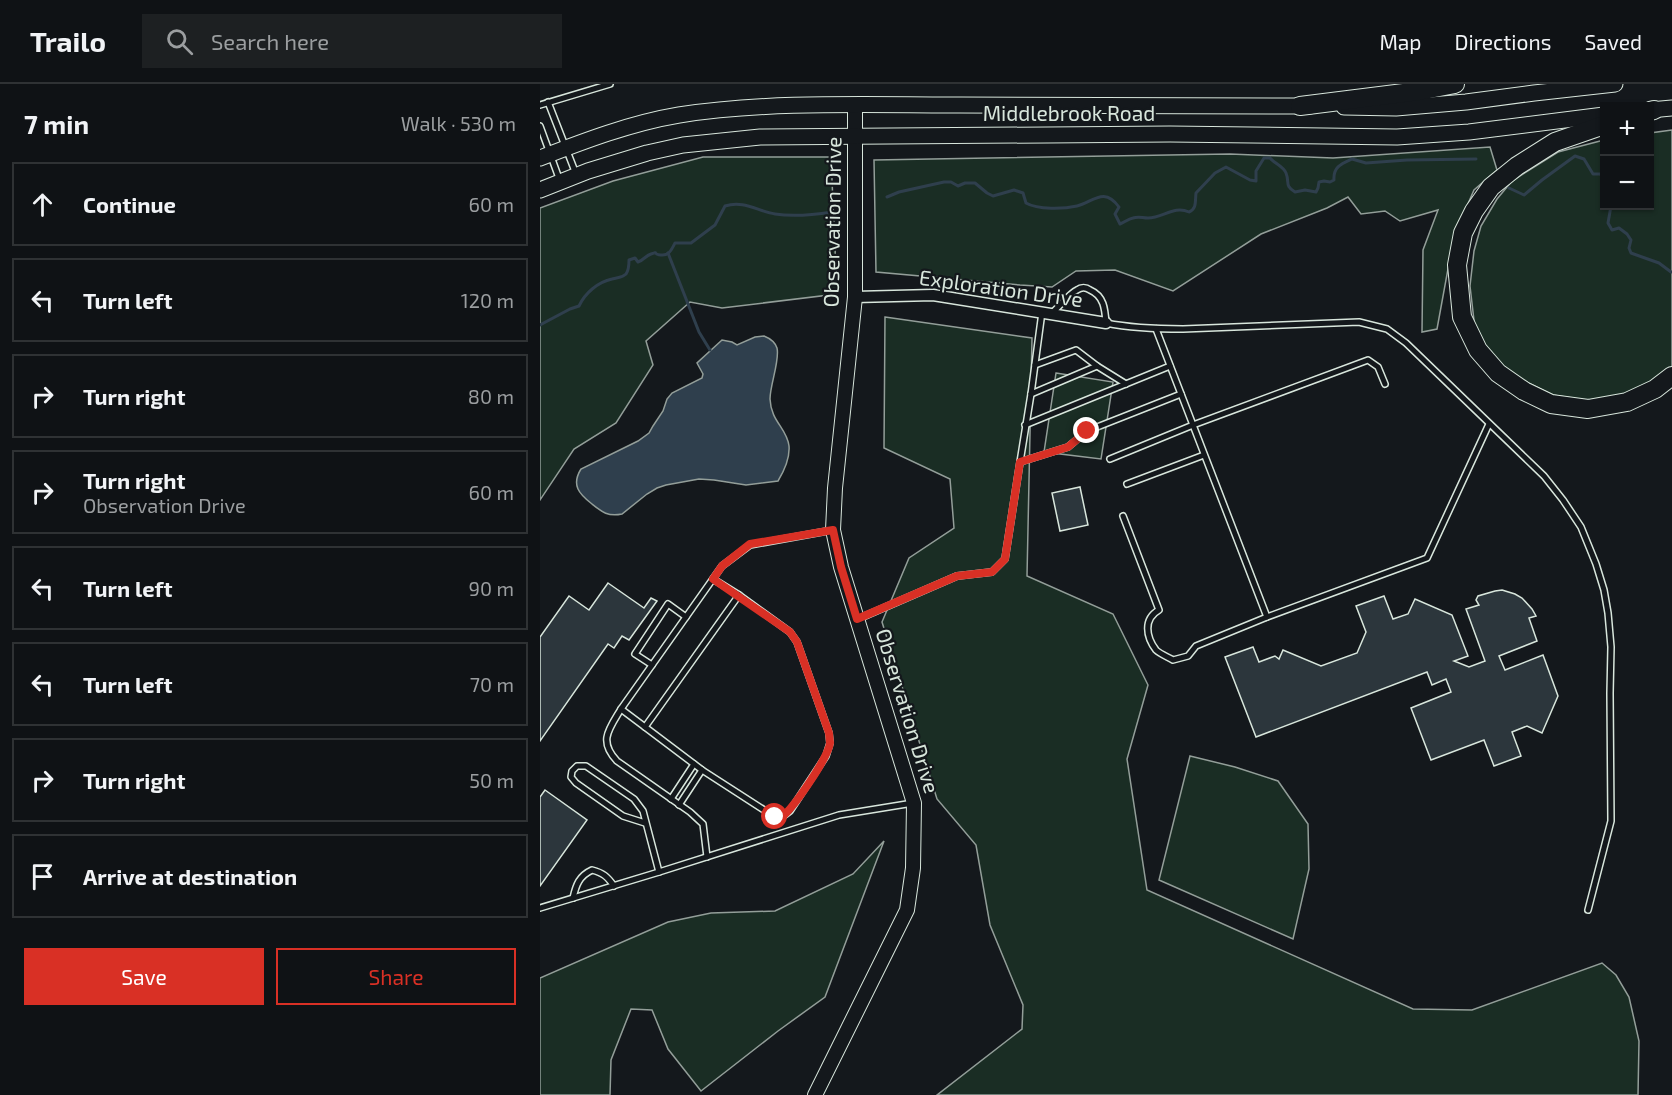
<!DOCTYPE html>
<html lang="en">
<head>
<meta charset="utf-8">
<style>
	:root { --surface:#0f1215; --page:#1d2022; --text:#f1f3f6; --muted:#9b9ea0; --line:#2f3234; --accent:#d93025 }
	body { margin:0; font-family:"Exo 2",sans-serif; background:var(--page); color:var(--text) }
	.controls { position:absolute; right:18px; top:18px; display:grid; overflow:hidden; border-radius:0px; box-shadow:0 2px 4px #0004 }
	.controls button { width:54px; height:54px; display:grid; place-items:center; padding:0; border:0; border-bottom:2px solid var(--line); background:var(--surface); color:var(--text); font:30px sans-serif }
	.stop { position:absolute; width:18px; height:18px; margin:-14px; border:4px solid #d93025; border-radius:50%; background:#fff }
	.stop.end { background:#d93025; border-color:#fff; box-shadow:0 2px 6px #0008 }
	.list { margin:0; padding:0; list-style:none }
	h2 { display:flex; justify-content:space-between; align-items:center; height:78px; margin:0; padding:0 24px; font-size:26px }
	h2 small { font-size:20px; font-weight:400; color:var(--muted) }
	.list li { display:grid; grid-template-columns:39px 1fr auto; gap:18px; align-items:center; box-sizing:border-box; height:84px; margin:0 12px 12px; padding:0 12px; border:2px solid var(--line); border-radius:0px }
	.list b { display:block; font-size:22px; white-space:nowrap }
	.list p { margin:0; font-size:20px; white-space:nowrap; color:var(--muted) }
	.list em { font-size:20px; font-style:normal; color:var(--muted) }
	.actions { display:flex; gap:12px; padding:18px 24px }
	.actions a { flex:1; padding:14px 0; border:2px solid var(--accent); border-radius:0px; text-align:center; font-size:21px; color:var(--accent) }
	.actions .main { background:var(--accent); color:#fff }
	.icon { flex:none; width:33px; height:33px; fill:none; stroke:currentColor; stroke-width:2; stroke-linecap:round; stroke-linejoin:round }
	.map { position:relative; flex:none; width:1132px; height:1011px; overflow:hidden }
	header { display:flex; align-items:center; gap:36px; box-sizing:border-box; height:84px; padding:0 30px; background:var(--surface); border-bottom:2px solid var(--line) }
	header strong { font-size:28px }
	nav { display:flex; gap:33px; margin-inline-start:auto; font-size:21px }
	.search { width:420px; height:54px; background:var(--page); display:flex; align-items:center; gap:15px; box-sizing:border-box; padding:0 21px; border-radius:0px; color:var(--muted); font-size:22px }
	main { display:flex }
	aside { flex:1; background:var(--surface) }
	.map>svg:first-child { display:block }
	.green { fill:#1a2d24; stroke:#939e99; stroke-width:1.5 }
	.water { fill:#2f3f4d; stroke:#939e99; stroke-width:1.5 }
	.lines { fill:none; stroke-linecap:round; stroke-linejoin:round }
	.stream { stroke:#2f3f4d; stroke-width:3 }
	.building { fill:#2c363c; stroke:#d8e6dc; stroke-width:1.5 }
	.lane-casing { stroke:#d8e6dc; stroke-width:8 }
	.street-casing { stroke:#d8e6dc; stroke-width:13 }
	.secondary-casing { stroke:#d8e6dc; stroke-width:16 }
	.primary-casing { stroke:#d8e6dc; stroke-width:17 }
	.highway-casing { stroke:#d8e6dc; stroke-width:20 }
	.lane { stroke:#14181c; stroke-width:5 }
	.street { stroke:#14181c; stroke-width:10 }
	.secondary { stroke:#14181c; stroke-width:14 }
	.primary { stroke:#14181c; stroke-width:15 }
	.highway { stroke:#14181c; stroke-width:18 }
	.route { stroke:#d93025; stroke-width:8 }
	.labels { text-anchor:middle; stroke-width:4.5; stroke-linejoin:round; paint-order:stroke }
	.street-label { font-size:21px; fill:#d8e6dc; stroke:#14181c }
</style>
</head>
<body>
<header>
<strong>Trailo</strong>
<div class="search"><svg class="icon" aria-label="search" viewBox="0 0 24 24"><circle cx="10" cy="10" r="6"/><path d="M15 15l6 6"/></svg>Search here</div>
<nav><a>Map</a><a>Directions</a><a>Saved</a></nav>
</header>
<main>
<aside>
<h2>7 min<small>Walk · 530 m</small></h2>
<ul class="list">
<li><svg class="icon" aria-label="ahead" viewBox="0 0 24 24"><path d="M12 20V5M6 11l6-6 6 6"/></svg><div><b>Continue</b></div><em>60 m</em></li>
<li><svg class="icon" aria-label="left" viewBox="0 0 24 24"><path d="M17 20v-9H6M10 6l-5 5 5 5"/></svg><div><b>Turn left</b></div><em>120 m</em></li>
<li><svg class="icon" aria-label="right" viewBox="0 0 24 24"><path d="M7 20v-9h11M14 6l5 5-5 5"/></svg><div><b>Turn right</b></div><em>80 m</em></li>
<li><svg class="icon" aria-label="right" viewBox="0 0 24 24"><path d="M7 20v-9h11M14 6l5 5-5 5"/></svg><div><b>Turn right</b><p>Observation Drive</p></div><em>60 m</em></li>
<li><svg class="icon" aria-label="left" viewBox="0 0 24 24"><path d="M17 20v-9H6M10 6l-5 5 5 5"/></svg><div><b>Turn left</b></div><em>90 m</em></li>
<li><svg class="icon" aria-label="left" viewBox="0 0 24 24"><path d="M17 20v-9H6M10 6l-5 5 5 5"/></svg><div><b>Turn left</b></div><em>70 m</em></li>
<li><svg class="icon" aria-label="right" viewBox="0 0 24 24"><path d="M7 20v-9h11M14 6l5 5-5 5"/></svg><div><b>Turn right</b></div><em>50 m</em></li>
<li><svg class="icon" aria-label="arrive" viewBox="0 0 24 24"><path d="M6 21V4h12l-3 4 3 4H6"/></svg><div><b>Arrive at destination</b></div></li>
</ul>
<div class="actions"><a class="main">Save</a><a>Share</a></div>
</aside>
<div class="map">
<svg width="1132" height="1011" viewBox="0 0 1132 1011">
	<rect width="100%" height="100%" fill="#14181c"/>
	<g class="green">
		<path d="M1132 46V285L1097 308 1051 317 1013 311 972 291 955 276 935 245 930 202 934 167 941 142 957 115 972 97 1018 68 1064 56V122H1110V49Z"/>
		<path d="M950 63 957 86 934 106 914 152 897 245 882 248 883 166 898 126 860 137 845 127 821 130 808 113 787 124 721 150 633 207 575 186 536 187 512 203 480 201 336 188 334 76 690 70 793 74Z"/>
		<path d="M163 73H291L297 210 182 224 150 218 106 257 113 281 76 339 34 365 0 416V124L73 97Z"/>
		<path d="M345 233 492 254 487 492 573 530 608 601 587 675 607 806 873 925 932 926 1062 879 1076 891 1089 913 1099 957 1098 1011H397L482 945 483 921 450 841 436 761 397 715 342 538 369 474 414 444 410 395 344 364Z"/>
		<path d="M516 289 573 298 561 375 504 368Z"/>
		<path d="M650 672 695 683 738 697 768 740 769 785 753 855 619 796Z"/>
		<path d="M344 757 285 913 238 947 161 1007 128 965 112 926 91 925 71 976 70 1011H0V894L128 838 171 829 235 827 313 790Z"/>
	</g>
	<path class="water" d="M224 252C229 254 235 258 237 264 240 276 230 301 230 315 231 338 247 344 249 362 250 374 244 387 238 397L206 401 174 396 159 395 126 401 117 404 107 410 82 430C68 433 62 428 52 420 39 410 31 401 41 385L98 357 109 349 113 342 123 327 127 315 132 309 162 294 163 290 157 279 182 256 192 258 197 261 215 253Z"/>
	<g class="lines">
		<g class="stream">
			<path d="M969 104 984 111 1002 96 1035 72 1044 75 1053 90H1060L1064 93"/>
			<path d="M347 113 359 108 404 98H411L418 102 425 99H435L447 109 453 112 474 106 483 109 486 119C498 126 524 125 537 122 553 118 564 102 579 123L575 130 580 140C585 138 588 135 593 134 599 132 602 134 608 134 623 134 634 121 649 128 657 125 655 117 656 109L675 89 686 83 710 96 716 97V87L724 74H730C735 80 743 82 746 89 750 99 744 101 755 108L765 106 776 108 778 104 779 98 784 97 790 98 794 96C793 83 801 80 812 75L826 79 867 76 936 75"/>
			<path d="M1071 122 1068 139 1072 146 1079 144 1087 150 1091 156 1089 164 1091 169 1119 179 1131 188"/>
			<path d="M128 169 159 248 170 266"/>
			<path d="M0 241 30 225 39 222C45 209 58 198 72 195 78 193 82 194 86 190 89 186 89 180 89 176L95 174 98 178C104 176 105 172 111 170 120 167 111 170 121 171 129 172 132 165 135 159H151L175 141 185 122C204 116 217 127 235 130 254 133 273 131 292 128"/>
		</g>
	</g>
	<g class="building">
		<path d="M540 403 548 441 520 447 512 409Z"/>
		<path d="M68 499 104 524 111 514 117 517 89 556 82 552 74 564 68 560 0 657V553L29 512 49 526Z"/>
		<path d="M962 506 975 510 982 514 992 525 996 532 989 534 997 557 959 572 965 586 1003 571 1018 612 1002 649 987 642 972 648 981 672 954 682 944 656 891 676 871 624 911 608 906 595 892 601 887 588 716 653 685 573 713 563 719 578 735 572 739 575 743 566 781 582 817 569 826 548 816 522 844 512 853 535 868 530 875 515 912 531 928 572 914 577 929 583 945 577 926 525 939 521 936 516 938 512 955 507Z"/>
		<path d="M5 706 47 736 0 802V713Z"/>
	</g>
	<g class="lines">
		<defs>
			<g id="lane">
				<path d="M8 18 36 90"/>
				<path d="M0 21 70 0"/>
				<path d="M0 42 20 97"/>
				<path d="M502 228 491 310 480 378 528 363 547 347 641 310"/>
				<path d="M512 229C519 223 530 209 537 206 541 203 546 203 550 206 564 212 565 225 566 239 591 244 617 245 643 245L819 238 847 245 866 259 1004 392 1023 416 1041 443 1056 480 1064 506 1068 529 1071 563 1070 609 1071 737 1048 826"/>
				<path d="M616 245 727 533"/>
				<path d="M495 281 536 266 557 282"/>
				<path d="M491 310 557 282 586 300"/>
				<path d="M485 341 630 282"/>
				<path d="M570 375 653 341 828 276 838 283 845 300"/>
				<path d="M587 400 664 371"/>
				<path d="M583 432 619 526C603 535 606 553 616 566 620 570 628 573 633 576L648 572 656 562 727 533 887 474 949 340"/>
				<path d="M173 495 199 511"/>
				<path d="M199 511 250 548 257 558 289 649 290 659 286 672 250 727 242 733H235L162 686 105 643Z"/>
				<path d="M318 535 417 492 452 488 465 475 480 378"/>
				<path d="M112 581 95 570 128 520 146 533"/>
				<path d="M81 625 105 643"/>
				<path d="M131 715 154 680"/>
				<path d="M139 721 162 686"/>
				<path d="M105 739 83 732 36 699 31 693 32 687 37 682H46L94 715 103 727 119 788"/>
				<path d="M167 773 163 740 150 728 77 677C58 657 69 645 81 625L182 482 210 461 293 446"/>
				<path d="M33 814C36 801 39 792 52 786 63 789 67 792 74 802"/>
				<path d="M0 824 119 788 299 731 373 719"/>
			</g>
			<path id="street" d="M315 213 393 211 566 239"/>
			<path id="secondary" d="M275 1011 367 826 373 784 374 719 301 483 293 446 295 404 315 213V21"/>
			<g id="primary">
				<path d="M804 23 856 24 926 18 994 9 1075 0"/>
				<path d="M1110 26 1132 24"/>
				<path d="M0 74C44 57 91 39 139 31 231 17 327 21 420 21 537 21 654 21 771 22"/>
				<path d="M0 106 48 87 107 69 143 61 220 53 630 50 857 53 929 48 1064 31"/>
			</g>
			<g id="highway">
				<path d="M760 22 879 7 915 0"/>
				<path d="M1110 27 1114 26"/>
				<path d="M1064 41 1015 58 977 82 951 103 934 127 923 149 917 181 922 233 938 266 958 289 984 307 1011 320 1048 325 1087 318 1115 305 1132 292"/>
			</g>
		</defs>
		<use href="#lane" class="lane-casing"/>
		<use href="#street" class="street-casing"/>
		<use href="#secondary" class="secondary-casing"/>
		<use href="#primary" class="primary-casing"/>
		<use href="#highway" class="highway-casing"/>
		<use href="#lane" class="lane"/>
		<use href="#street" class="street"/>
		<use href="#secondary" class="secondary"/>
		<use href="#primary" class="primary"/>
		<use href="#highway" class="highway"/>
	</g>
	<g class="lines">
		<path class="route" d="M235 733H242C254 723 288 674 290 659 290 658 289 650 289 649L257 558 250 548 173 495 182 482 210 460 293 446 301 483 317 535 417 492 452 488 465 475 480 378 528 363 547 347"/>
	</g>
	<g class="labels">
		<g class="street-label">
			<text x="529" y="37">Middlebrook Road</text>
			<text transform="translate(293 138) rotate(-89)" y="7">Observation Drive</text>
			<text transform="translate(461 205) rotate(8)" y="7">Exploration Drive</text>
			<text transform="translate(367 627) rotate(73)" y="7">Observation Drive</text>
		</g>
	</g>
</svg>
<div class="controls">
<button>+</button>
<button>−</button>
</div>
<div class="stop" style="left:235px;top:733px"></div>
<div class="stop end" style="left:547px;top:347px"></div>
</div>
</main>
</body>
</html>
